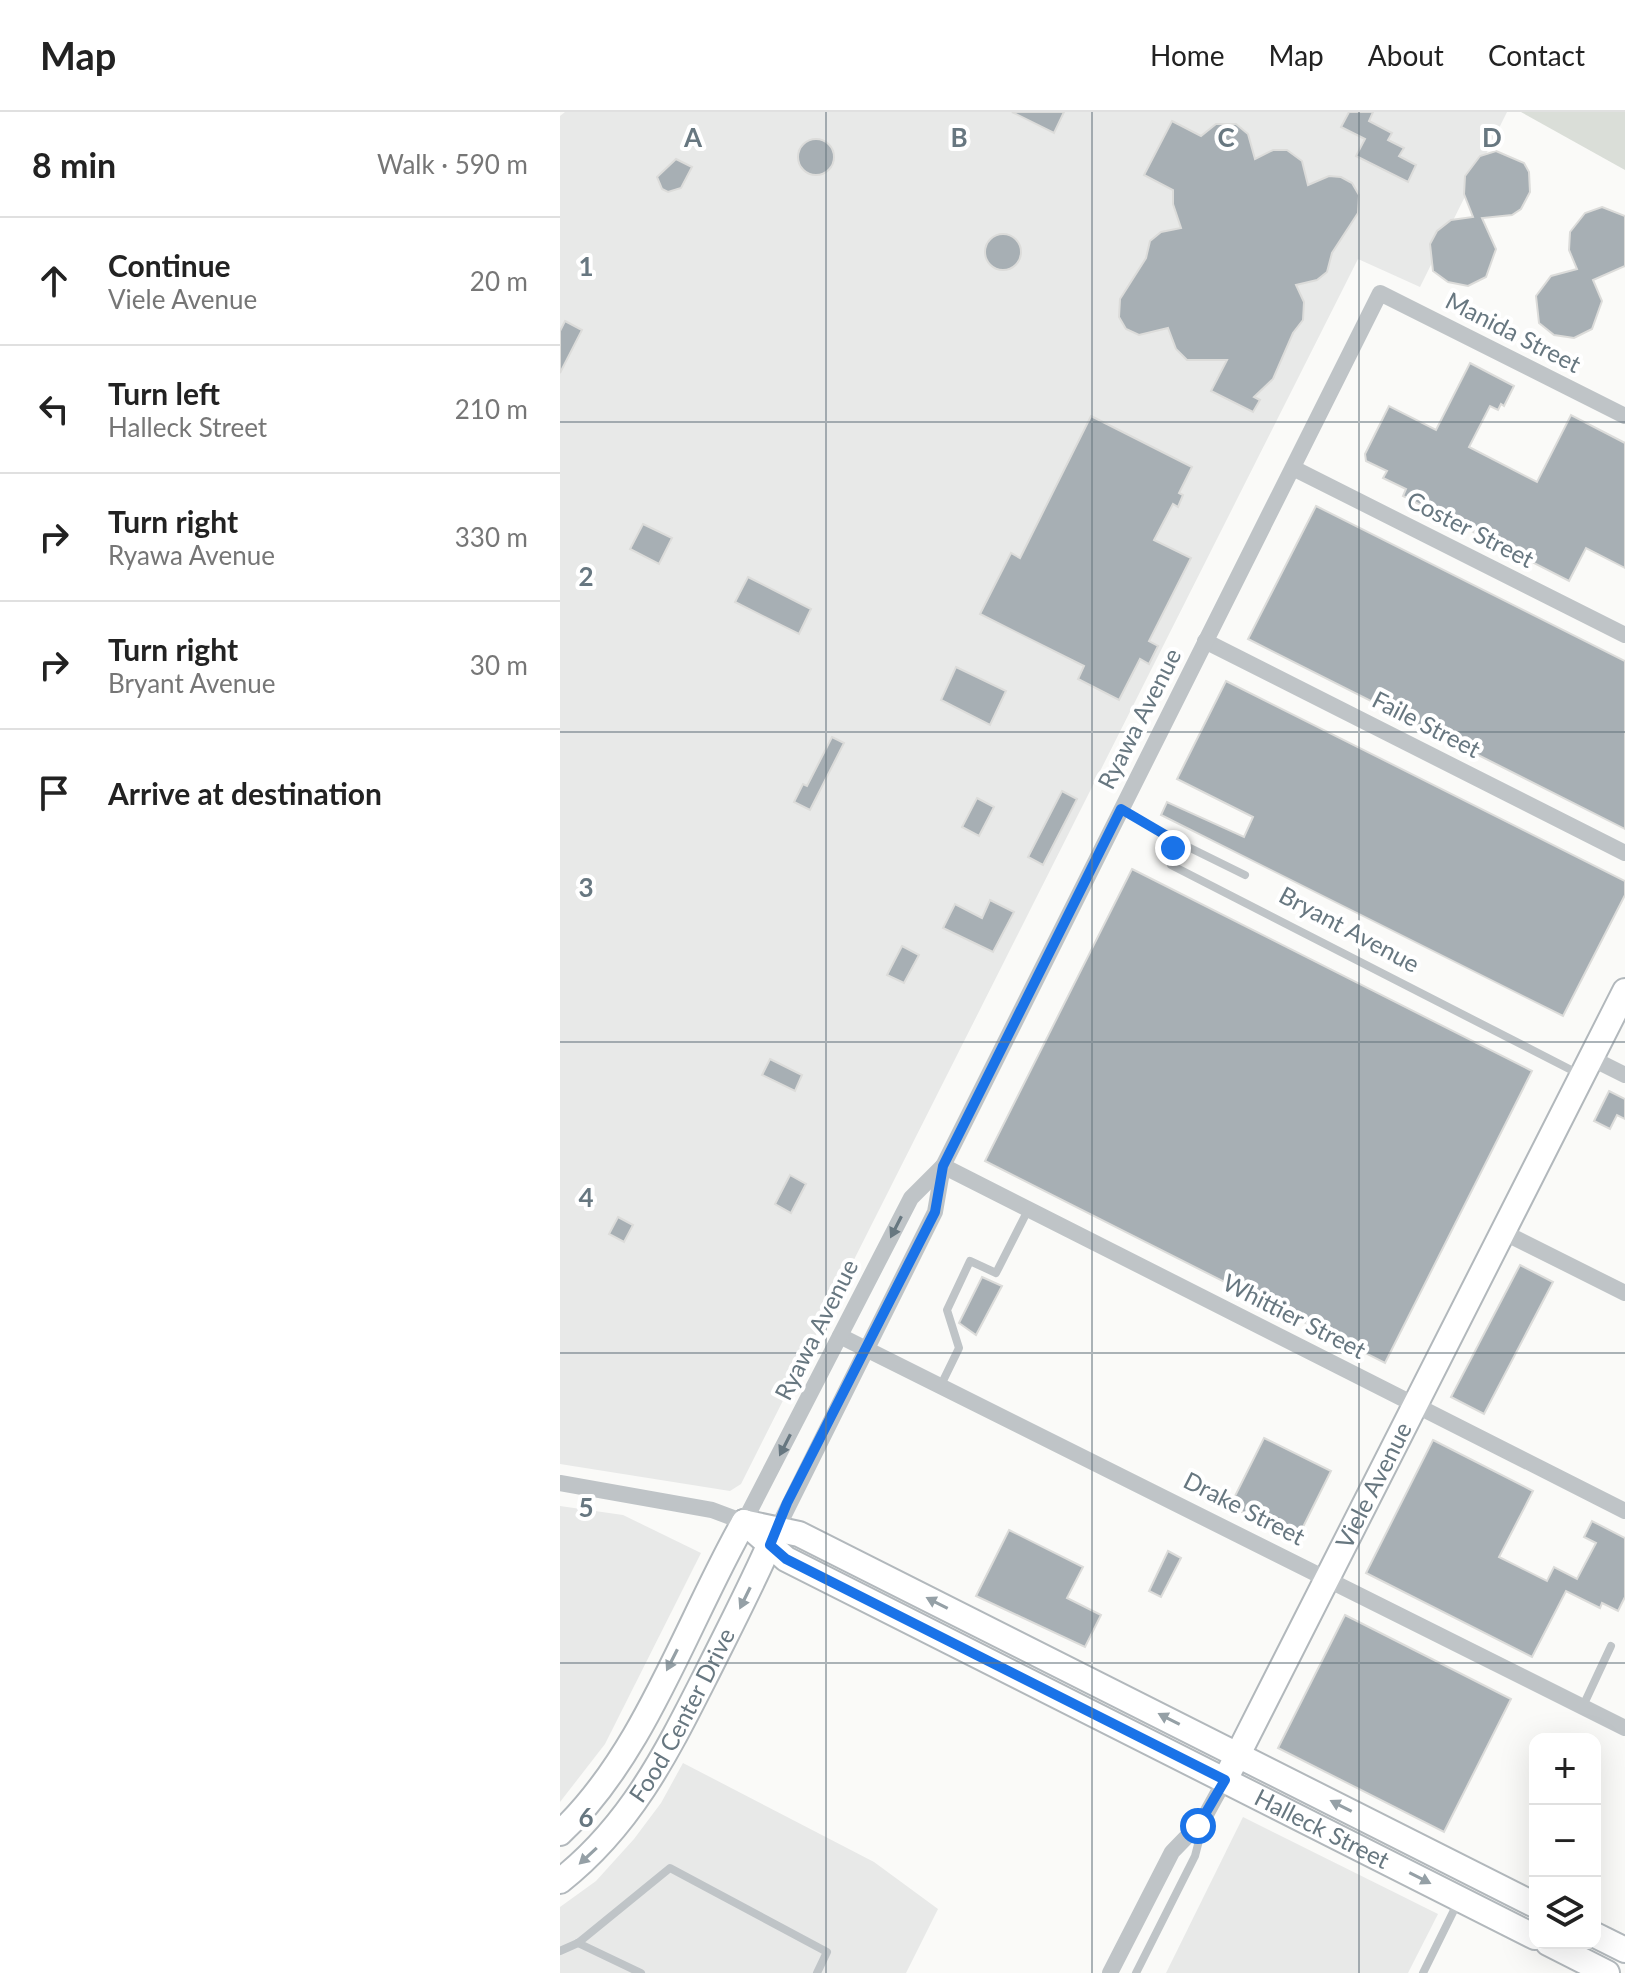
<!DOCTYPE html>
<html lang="en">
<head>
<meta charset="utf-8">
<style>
	:root { --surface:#fff; --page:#f2f2f2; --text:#222; --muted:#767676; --line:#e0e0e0 }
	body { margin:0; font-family:Lato,sans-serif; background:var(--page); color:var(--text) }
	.controls { position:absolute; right:24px; bottom:24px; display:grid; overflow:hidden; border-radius:16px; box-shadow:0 8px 32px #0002 }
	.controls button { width:72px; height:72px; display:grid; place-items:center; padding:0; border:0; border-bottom:2px solid var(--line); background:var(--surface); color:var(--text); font:40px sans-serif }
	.stop { position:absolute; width:24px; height:24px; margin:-18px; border:6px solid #1a73e8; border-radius:50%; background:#fff }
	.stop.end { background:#1a73e8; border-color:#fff; box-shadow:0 2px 8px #0008 }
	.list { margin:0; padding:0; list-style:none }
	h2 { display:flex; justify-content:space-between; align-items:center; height:104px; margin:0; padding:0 32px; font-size:34px }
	h2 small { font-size:26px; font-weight:400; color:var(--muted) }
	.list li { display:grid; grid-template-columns:52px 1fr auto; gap:24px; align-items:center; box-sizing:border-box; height:128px; padding:0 32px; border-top:2px solid var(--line) }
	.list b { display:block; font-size:30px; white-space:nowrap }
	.list p { margin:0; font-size:26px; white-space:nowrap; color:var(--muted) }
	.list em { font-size:26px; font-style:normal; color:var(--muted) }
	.icon { flex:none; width:44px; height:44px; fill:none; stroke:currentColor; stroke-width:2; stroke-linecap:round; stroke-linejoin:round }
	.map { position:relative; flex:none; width:1065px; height:1861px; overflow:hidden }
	header { display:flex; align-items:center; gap:48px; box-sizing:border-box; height:112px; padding:0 40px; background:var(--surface); border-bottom:2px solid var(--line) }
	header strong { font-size:38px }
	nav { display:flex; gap:44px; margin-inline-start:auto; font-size:28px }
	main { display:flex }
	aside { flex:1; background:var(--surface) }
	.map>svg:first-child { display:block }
	.built { fill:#e8e9e8 }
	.green { fill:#daded8 }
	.building { fill:#a7afb4; stroke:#dcdcda; stroke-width:2 }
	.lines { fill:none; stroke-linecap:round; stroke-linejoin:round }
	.secondary-casing { stroke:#b2b8bc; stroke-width:28 }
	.lane { stroke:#bfc4c7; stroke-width:8 }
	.street { stroke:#bfc4c7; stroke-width:16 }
	.secondary { stroke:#fff; stroke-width:24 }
	.oneway { fill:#677780 }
	.oneway2 { fill:#95a0a6 }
	.route { stroke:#1a73e8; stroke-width:10 }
	.grid { fill:none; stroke:#677780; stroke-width:2; stroke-opacity:0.55 }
	.labels { text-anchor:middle; stroke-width:8; stroke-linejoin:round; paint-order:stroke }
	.street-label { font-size:24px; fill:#677780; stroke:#fff }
	.grid-label { font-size:26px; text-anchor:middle; font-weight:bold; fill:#677780; stroke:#fff; stroke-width:8; stroke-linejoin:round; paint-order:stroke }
</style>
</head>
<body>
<header>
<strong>Map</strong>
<nav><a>Home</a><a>Map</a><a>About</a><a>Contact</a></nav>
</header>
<main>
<aside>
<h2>8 min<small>Walk · 590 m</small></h2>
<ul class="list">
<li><svg class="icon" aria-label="ahead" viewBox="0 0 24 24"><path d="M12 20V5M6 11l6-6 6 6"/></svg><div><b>Continue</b><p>Viele Avenue</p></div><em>20 m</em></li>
<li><svg class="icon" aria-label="left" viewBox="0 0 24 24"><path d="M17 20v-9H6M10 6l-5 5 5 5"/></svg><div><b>Turn left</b><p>Halleck Street</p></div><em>210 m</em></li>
<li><svg class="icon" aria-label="right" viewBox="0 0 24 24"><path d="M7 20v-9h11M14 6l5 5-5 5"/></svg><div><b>Turn right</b><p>Ryawa Avenue</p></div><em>330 m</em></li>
<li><svg class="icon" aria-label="right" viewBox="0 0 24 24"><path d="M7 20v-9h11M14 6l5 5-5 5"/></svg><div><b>Turn right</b><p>Bryant Avenue</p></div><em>30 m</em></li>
<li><svg class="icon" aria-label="arrive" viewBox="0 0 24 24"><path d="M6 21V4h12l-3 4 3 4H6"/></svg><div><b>Arrive at destination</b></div></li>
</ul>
</aside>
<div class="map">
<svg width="1065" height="1861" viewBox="0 0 1065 1861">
	<rect width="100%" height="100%" fill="#fafaf8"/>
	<g class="built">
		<path d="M5 0H947L860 175 798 147 181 1372 170 1379 0 1352V4Z"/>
		<path d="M0 1394 63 1403 141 1441 45 1632 0 1690Z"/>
		<path d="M123 1651 314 1750 378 1797 346 1861H0V1795L36 1769 74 1727 101 1691Z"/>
		<path d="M683 1705 878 1802 848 1861H606Z"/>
	</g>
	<path class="green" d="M961 0H1065V58Z"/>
	<g class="building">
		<path d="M452 0H504L494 21Z"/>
		<path d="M789 0H813L809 9 832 21 828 28 844 36 839 44 856 53 848 70 796 44 805 27 781 15Z"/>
		<path d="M612 9 641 24 656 12H676L688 22 695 47 713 38H727L742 49 748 73 769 64 781 65 792 71 799 83 798 101 772 141 767 160 757 168 736 173 744 190 743 208 733 221 713 267 694 285 700 288 693 300 651 279 667 248H627L616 237 608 216 579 223 566 217 559 205 560 187 586 146 590 129 601 120 621 116 613 92V78L584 63Z"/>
		<circle cx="256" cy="45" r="18"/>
		<path d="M936 39 964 51 969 60 970 80 961 97 952 103 922 106 936 137 926 165 908 174 888 170 873 159 870 132 877 119 891 108 913 105 904 82 905 64 920 44Z"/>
		<path d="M116 47 132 55 121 76 108 80 102 77 97 65Z"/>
		<path d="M1042 95 1065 104V154L1033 168 1042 189 1032 217 1014 226 994 223 979 211 976 184 991 164 1017 157 1009 138 1010 120 1025 101Z"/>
		<circle cx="443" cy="140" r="18"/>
		<path d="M5 209 22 218 0 261V219Z"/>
		<path d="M910 251 954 274 944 294 941 292 938 298 930 294 909 335 977 370 1011 303 1065 331V456L1026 436 1009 469 843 384 846 377 823 366 827 359 806 349 805 342 829 294 876 318Z"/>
		<path d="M531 304 632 355 619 381 623 383 618 395 613 392 594 428 631 446 589 529 598 534 589 552 580 547 559 588 518 567 524 554 420 502 451 441 460 446Z"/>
		<path d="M756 394 1065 549V717L688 527Z"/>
		<path d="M83 412 112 426 99 452 70 437Z"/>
		<path d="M188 465 251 497 239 522 175 490Z"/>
		<path d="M396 555 446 579 430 613 381 588Z"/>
		<path d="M666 569 1065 769V783L1003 904 601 703 607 690 684 725 693 705 617 667Z"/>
		<path d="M272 625 284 631 250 698 234 690 243 672 247 674Z"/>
		<path d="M502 679 517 687 483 753 468 745Z"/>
		<path d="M417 686 434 695 419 724 402 715Z"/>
		<path d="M572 757 972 959 825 1251 425 1049Z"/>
		<path d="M430 788 454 800 433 840 383 816 395 792 422 806Z"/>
		<path d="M342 834 359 843 344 871 327 863Z"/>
		<path d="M210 947 242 963 235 979 202 963Z"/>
		<path d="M1049 979 1065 987V1007L1057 1003 1050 1017 1034 1009Z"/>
		<path d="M230 1063 246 1072 231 1101 215 1092Z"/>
		<path d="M58 1105 73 1113 64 1130 49 1122Z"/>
		<path d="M960 1153 993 1170 924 1302 891 1285Z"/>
		<path d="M422 1165 442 1174 416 1223 399 1211Z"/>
		<path d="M704 1326 771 1359 737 1427 670 1394Z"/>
		<path d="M873 1328 973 1379 939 1445 987 1469 994 1455 1017 1467 1036 1431 1024 1425 1032 1409 1065 1426V1485L1058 1499 1042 1491 1040 1496 1006 1479 972 1545 806 1461Z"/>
		<path d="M449 1418 523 1455 507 1486 541 1503 525 1535 416 1484Z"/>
		<path d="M608 1439 621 1446 601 1485 589 1479Z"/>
		<path d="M785 1503 951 1587 884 1720 718 1636Z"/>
	</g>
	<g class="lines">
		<defs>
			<g id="secondary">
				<path id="s1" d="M184 1410 226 1447 975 1825"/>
				<path d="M187 1411 239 1422 975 1793"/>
				<path id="s2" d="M665 1668 1065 879"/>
				<path d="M0 1721C84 1643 127 1510 184 1410"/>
				<path id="s3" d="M0 1769C70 1714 106 1642 145 1565 169 1517 194 1469 215 1420"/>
				<path d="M1035 1823 1065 1838"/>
				<path d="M988 1831 1047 1861"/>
			</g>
		</defs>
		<use href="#secondary" class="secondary-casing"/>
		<g class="lane">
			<path d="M562 697 614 728 611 753 1021 963"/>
			<path d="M614 728 685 763"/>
			<path d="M381 1273 399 1236 387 1198 410 1149 436 1161 468 1098"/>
			<path d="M1023 1594 1051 1534"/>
			<path d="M18 1831 81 1861"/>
			<path d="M0 1839 18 1831 110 1756 267 1840 257 1861"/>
			<path d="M576 1861 635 1744 643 1713"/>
			<path d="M863 1861 898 1790"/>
		</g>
		<g class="street">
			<path d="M733 356 1065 523"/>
			<path d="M645 529 1065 741"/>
			<path d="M1031 946 1065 963"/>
			<path d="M383 1054 1065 1399"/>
			<path d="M943 1120 1065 1181"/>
			<path d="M280 1224 1065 1616"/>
			<path d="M0 1371 152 1398 184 1410 351 1086 383 1054"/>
			<path d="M217 1417 375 1100 383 1054 820 181 1065 304"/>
			<path d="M550 1861 612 1740 643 1708 665 1668"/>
		</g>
		<use href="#secondary" class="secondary"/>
	</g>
	<defs><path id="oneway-solid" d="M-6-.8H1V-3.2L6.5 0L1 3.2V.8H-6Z" transform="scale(2)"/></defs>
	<g class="oneway">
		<use href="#oneway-solid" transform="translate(336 1115) rotate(117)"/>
		<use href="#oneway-solid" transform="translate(225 1333) rotate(117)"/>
	</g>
	<g class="oneway2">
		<use href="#oneway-solid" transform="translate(185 1486) rotate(116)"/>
		<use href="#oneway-solid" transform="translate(377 1491) rotate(-153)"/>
		<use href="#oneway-solid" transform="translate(112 1548) rotate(117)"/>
		<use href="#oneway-solid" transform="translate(609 1607) rotate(-153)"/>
		<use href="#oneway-solid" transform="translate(781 1694) rotate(-153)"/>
		<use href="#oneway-solid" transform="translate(28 1744) rotate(137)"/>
		<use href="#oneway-solid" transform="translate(860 1766) rotate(27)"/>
	</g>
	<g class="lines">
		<path class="route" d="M613 736 614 728 561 697 383 1054 375 1100 227 1391 210 1433 226 1447 665 1668 638 1714"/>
	</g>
	<path class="grid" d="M266 0V1861M532 0V1861M799 0V1861M0 310H1065M0 620H1065M0 930H1065M0 1241H1065M0 1551H1065"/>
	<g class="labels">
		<g class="street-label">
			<text transform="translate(953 221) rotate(27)" y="8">Manida Street</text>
			<text transform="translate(910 418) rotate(27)" y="8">Coster Street</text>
			<text transform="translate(580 607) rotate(-63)" y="8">Ryawa Avenue</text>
			<text transform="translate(866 613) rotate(27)" y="8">Faile Street</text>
			<text transform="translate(789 818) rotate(28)" y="8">Bryant Avenue</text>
			<text transform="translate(734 1205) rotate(27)" y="8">Whittier Street</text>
			<text transform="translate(257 1218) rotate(-63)" y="8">Ryawa Avenue</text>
			<text dy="8" stroke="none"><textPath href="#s2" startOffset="330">Viele Avenue</textPath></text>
			<text transform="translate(684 1397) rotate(27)" y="8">Drake Street</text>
			<text dy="8" stroke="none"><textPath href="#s3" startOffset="208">Food Center Drive</textPath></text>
			<text dy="8" stroke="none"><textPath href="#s1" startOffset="656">Halleck Street</textPath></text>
		</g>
	</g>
	<g class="grid-label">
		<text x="133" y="35">A</text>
		<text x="399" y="35">B</text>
		<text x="666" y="35">C</text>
		<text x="932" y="35">D</text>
		<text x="26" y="164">1</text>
		<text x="26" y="474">2</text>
		<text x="26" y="785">3</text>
		<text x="26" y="1095">4</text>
		<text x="26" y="1405">5</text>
		<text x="26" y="1715">6</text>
	</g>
</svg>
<div class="controls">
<button>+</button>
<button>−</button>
<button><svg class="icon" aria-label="layers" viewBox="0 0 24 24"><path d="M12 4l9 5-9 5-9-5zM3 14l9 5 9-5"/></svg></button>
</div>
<div class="stop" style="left:638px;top:1714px"></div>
<div class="stop end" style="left:613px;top:736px"></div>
</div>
</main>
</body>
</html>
